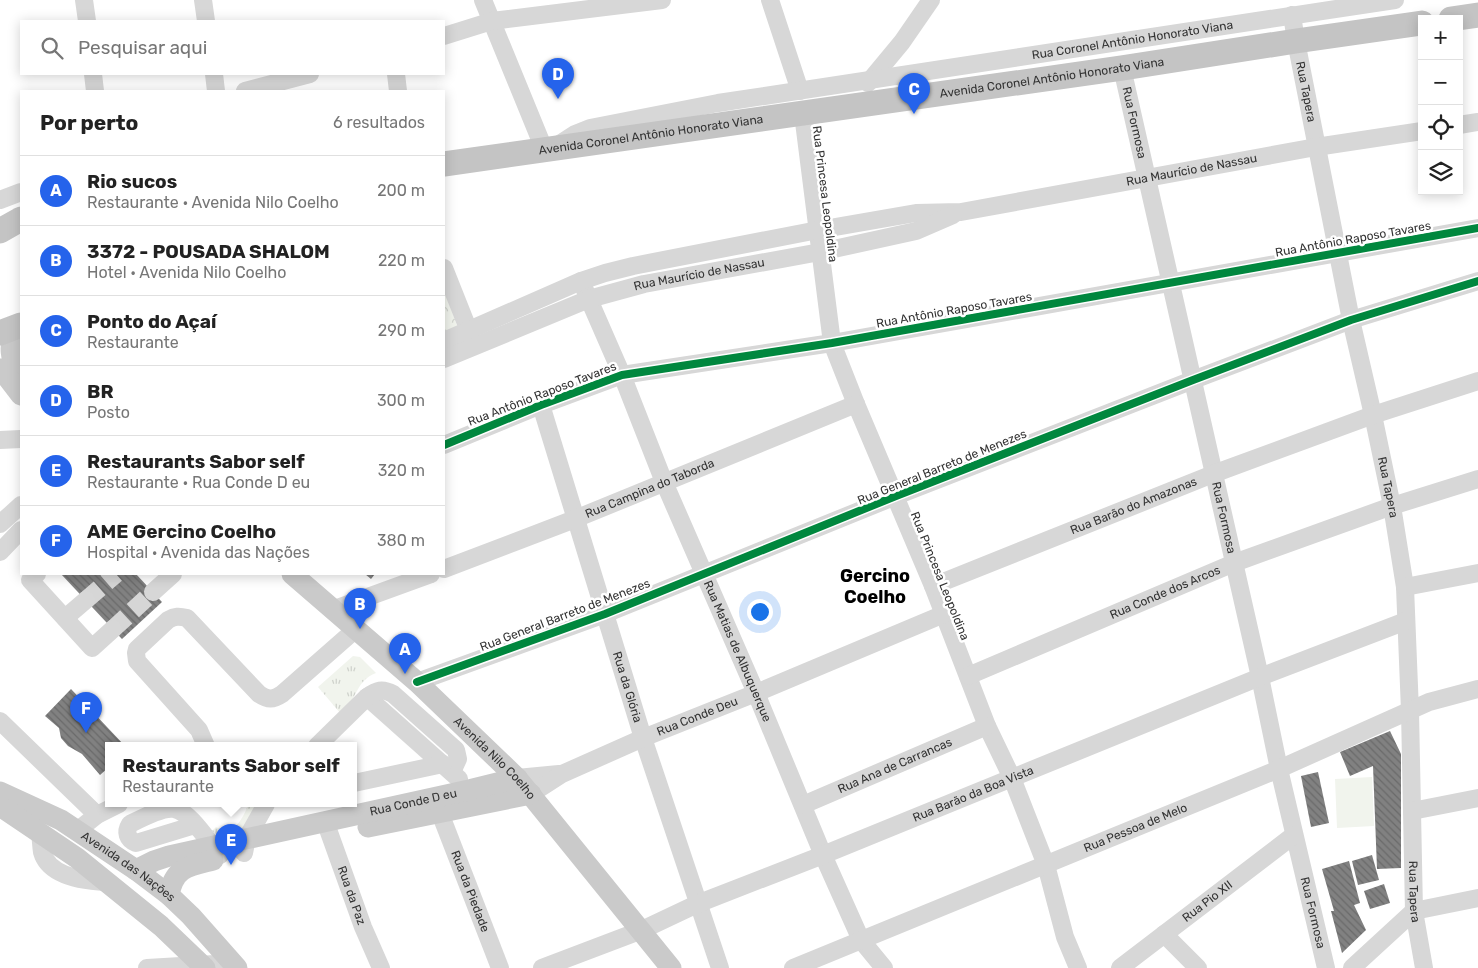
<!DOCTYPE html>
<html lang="pt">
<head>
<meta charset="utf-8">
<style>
	:root { --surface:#fff; --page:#f6f6f6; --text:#222; --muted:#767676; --line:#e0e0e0; --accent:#2563eb }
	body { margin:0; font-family:Rubik,sans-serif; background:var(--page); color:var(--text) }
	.controls { position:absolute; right:15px; top:15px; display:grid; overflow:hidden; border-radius:0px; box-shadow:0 2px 12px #0003 }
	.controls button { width:45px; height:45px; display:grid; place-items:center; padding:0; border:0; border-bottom:1px solid var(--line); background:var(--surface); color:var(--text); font:25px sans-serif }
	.you { position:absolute; left:759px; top:611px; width:18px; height:18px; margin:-12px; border:4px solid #fff; border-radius:50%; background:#1a73e8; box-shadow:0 0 0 8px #1a73e833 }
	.badge { display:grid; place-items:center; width:32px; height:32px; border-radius:50%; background:var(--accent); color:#fff; font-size:16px; font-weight:700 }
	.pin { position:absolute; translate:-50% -41px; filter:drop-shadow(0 1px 2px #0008) }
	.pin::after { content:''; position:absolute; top:26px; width:18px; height:15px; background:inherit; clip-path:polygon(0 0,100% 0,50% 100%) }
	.popup { position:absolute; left:105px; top:742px; width:252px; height:65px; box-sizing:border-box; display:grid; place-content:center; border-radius:0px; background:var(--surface); filter:drop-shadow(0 1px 4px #0005); font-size:16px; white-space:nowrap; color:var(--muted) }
	.popup b { font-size:19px; color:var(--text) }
	.popup::after { content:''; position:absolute; left:50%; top:100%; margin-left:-10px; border:10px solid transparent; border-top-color:var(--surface) }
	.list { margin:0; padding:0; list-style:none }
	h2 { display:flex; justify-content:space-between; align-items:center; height:65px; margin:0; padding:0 20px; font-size:21px }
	h2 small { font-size:16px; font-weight:400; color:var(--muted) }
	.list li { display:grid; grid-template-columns:32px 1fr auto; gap:15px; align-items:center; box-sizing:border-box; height:70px; padding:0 20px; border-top:1px solid var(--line) }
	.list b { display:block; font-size:19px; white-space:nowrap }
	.list p { margin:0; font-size:16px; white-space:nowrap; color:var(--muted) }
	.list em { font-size:16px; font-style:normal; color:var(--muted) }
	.icon { flex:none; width:28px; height:28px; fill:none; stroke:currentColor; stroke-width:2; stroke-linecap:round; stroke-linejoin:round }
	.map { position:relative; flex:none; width:1478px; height:968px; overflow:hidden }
	.search { position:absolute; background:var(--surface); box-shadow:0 2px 12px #0003; left:20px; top:20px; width:425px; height:55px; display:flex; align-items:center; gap:12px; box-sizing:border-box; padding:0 18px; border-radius:0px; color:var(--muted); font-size:19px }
	.panel { position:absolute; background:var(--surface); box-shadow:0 2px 12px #0003; left:20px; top:90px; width:425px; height:485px; border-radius:0px }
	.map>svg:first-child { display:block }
	.grass { fill:url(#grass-tufts) }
	.park { fill:url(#park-crowns) }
	.pitch { fill:#f1f4ed }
	.building { fill:url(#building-back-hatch) }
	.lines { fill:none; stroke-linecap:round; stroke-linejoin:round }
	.minor-tunnel { stroke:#d6d6d6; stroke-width:18; stroke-dasharray:18 9; stroke-linecap:butt }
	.minor { stroke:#d7d7d7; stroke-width:18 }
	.major { stroke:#cacaca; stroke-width:21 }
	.highway { stroke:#c4c4c4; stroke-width:25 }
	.cycleway-casing { stroke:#fff; stroke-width:11 }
	.cycleway { stroke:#00873e; stroke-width:8 }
	.labels { text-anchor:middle; stroke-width:5; stroke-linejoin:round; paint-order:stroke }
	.street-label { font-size:12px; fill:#333; stroke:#fff }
	.district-label { font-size:18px; font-weight:bold; fill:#000; stroke:#fff }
</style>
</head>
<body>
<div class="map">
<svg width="1478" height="968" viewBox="0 0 1478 968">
	<defs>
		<pattern id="grass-tufts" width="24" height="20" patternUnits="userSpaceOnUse" patternTransform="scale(1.25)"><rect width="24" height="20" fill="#f1f4ed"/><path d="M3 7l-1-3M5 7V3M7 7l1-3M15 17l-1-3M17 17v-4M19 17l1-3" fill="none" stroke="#cfd2cc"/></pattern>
		<pattern id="park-crowns" width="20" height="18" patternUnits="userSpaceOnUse" patternTransform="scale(1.25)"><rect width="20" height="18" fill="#f1f4ed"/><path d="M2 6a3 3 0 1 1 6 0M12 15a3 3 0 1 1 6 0" fill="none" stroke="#cfd2cc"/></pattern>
		<pattern id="building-back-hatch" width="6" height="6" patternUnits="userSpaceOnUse" patternTransform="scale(1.25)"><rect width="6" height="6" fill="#818181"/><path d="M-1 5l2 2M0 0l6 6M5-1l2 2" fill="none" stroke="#6a6a6a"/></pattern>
	</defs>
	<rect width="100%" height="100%" fill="#fff"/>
	<g class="grass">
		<path d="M353 656 360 657 376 673C356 680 357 700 341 714L318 687Z"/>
		<path d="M247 804H258L247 829 220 837 212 831 216 827C233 837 243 819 248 805Z"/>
	</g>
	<path class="park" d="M444 290 458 328 444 335Z"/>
	<path class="pitch" d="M1372 777 1374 826 1337 828 1335 779Z"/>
	<g class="building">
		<path d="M61 574H136L162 602 122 639Z"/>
		<path d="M365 574H375L371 579Z"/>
		<path d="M71 689 125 746H109V767L100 775 82 754 68 746 61 738 59 728 45 716Z"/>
		<path d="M1390 731 1401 754V868L1377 869 1373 766 1350 776 1340 752Z"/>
		<path d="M1318 772 1329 823 1311 827 1301 776Z"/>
		<path d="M1372 855 1379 880 1358 885 1352 861Z"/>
		<path d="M1349 861 1360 903 1354 905 1366 930 1342 953 1331 911H1334L1322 869Z"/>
		<path d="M1384 884 1390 903 1370 909 1364 891Z"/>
	</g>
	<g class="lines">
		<g class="minor-tunnel">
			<path d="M86 600 116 574"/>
			<path d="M113 629 153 592"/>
		</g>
		<g class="minor">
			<path d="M84 0 87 21"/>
			<path d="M203 0 206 21"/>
			<path d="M483 0 544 149"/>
			<path d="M770 0 800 91"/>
			<path id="s1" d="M1292 15 1296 41 1351 320 1373 415 1392 506 1405 587 1410 711 1414 911 1424 968"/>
			<path d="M444 36 492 21 662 0"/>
			<path id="s2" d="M1122 68 1260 677 1279 769 1326 968"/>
			<path d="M93 74 95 91"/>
			<path d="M214 74 216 91"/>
			<path d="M396 74 398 91"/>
			<path d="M868 83 902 42 931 0"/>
			<path d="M245 91 310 74"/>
			<path d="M803 114 832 343 856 404 933 586 987 726 1012 778 1046 865 1065 937 1078 968"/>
			<path d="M1459 125 1478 122"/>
			<path id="s3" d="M558 145 575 134 590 128 718 103 1395 0"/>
			<path d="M0 200 21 192"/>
			<path d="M444 268 473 341"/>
			<path id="s4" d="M581 281 622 375 664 482 756 693 823 855 861 940 884 968"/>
			<path id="s5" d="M444 341 581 281 605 273 633 266 818 230 916 213 961 212 1316 147 1422 131"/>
			<path id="s6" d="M444 359 589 299 644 284 820 252 916 231 953 215"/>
			<path id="s7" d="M541 405 643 738 720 968"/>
			<path d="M0 440 21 439"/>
			<path d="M444 445 541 405 622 375 832 343 1478 228"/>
			<path d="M0 524 21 505"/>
			<path d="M0 552 21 530"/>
			<path id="s8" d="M444 569 575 519 856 404"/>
			<path d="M37 574 30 580 92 648 113 629"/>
			<path id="s9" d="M933 586 1213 474 1373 415 1478 381"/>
			<path d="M1405 587 1478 573"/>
			<path d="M153 592 173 574"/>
			<path d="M332 610 431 574"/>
			<path d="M65 618 86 600"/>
			<path id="s10" d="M968 676 1234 563 1392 506 1478 479"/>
			<path d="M417 682 605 614 896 496 1193 380 1351 320 1478 281"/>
			<path d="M367 697 459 779"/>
			<path d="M0 721 97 815"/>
			<path d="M206 746 199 730 137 661 136 653 137 649 168 620C175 616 179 616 187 618L259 694C268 700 273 700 282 694L356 629"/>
			<path d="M317 746 367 697C377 690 382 688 393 694L456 750 458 759 452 772"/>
			<path d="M517 778 559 774"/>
			<path d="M354 783 443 764"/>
			<path id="s11" d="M531 794 562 774 643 738 756 693 944 614"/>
			<path id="s12" d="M803 805 987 726"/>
			<path d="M1412 811 1478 798"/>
			<path id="s13" d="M440 813 500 968"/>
			<path id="s14" d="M325 821 363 927 381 968"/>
			<path d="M195 825 136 843C127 839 125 832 130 824 140 819 163 807 174 809 190 811 209 843 220 855"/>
			<path d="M77 831 97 815 119 804"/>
			<path d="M40 833C41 839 41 846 42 852 49 877 85 881 106 882"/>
			<path d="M244 853 247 838 266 804"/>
			<path d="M1164 934 1198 968"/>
			<path d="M147 968 232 963"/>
			<path id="s15" d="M542 968 642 930 697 904 823 855 1260 677 1406 621"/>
			<path id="s16" d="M793 968 1279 769 1429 702 1478 689"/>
			<path id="s17" d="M1120 968 1294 835"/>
			<path d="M1352 968 1414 911 1478 898"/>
		</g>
		<g class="major">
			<path d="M18 326C7 342 10 363 21 378"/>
			<path d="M1 369 21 395"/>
			<path id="s18" d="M292 574 417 682 517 778 671 968"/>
			<path id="s19" d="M0 792 61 820 136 870 169 895 191 916 237 968"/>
			<path d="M0 806 77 858 161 926 205 968"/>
			<path d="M368 827 531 794"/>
			<path id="s20" d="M136 870 154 861 169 856 469 790 517 778"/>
			<path d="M169 895C174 867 189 866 213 860"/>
		</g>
		<g class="highway">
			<path d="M1451 19 1478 15"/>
			<path id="s21" d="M444 164 1122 68 1296 41 1422 23"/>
			<path d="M0 231 21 219"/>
			<path d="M0 333 21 325"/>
		</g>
		<defs>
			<g id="cycleway">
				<path d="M444 445 541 405 622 375 832 343 1478 228"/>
				<path d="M417 682 605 614 896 496 1193 380 1351 320 1478 281"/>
			</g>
		</defs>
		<use href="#cycleway" class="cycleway-casing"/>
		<use href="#cycleway" class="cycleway"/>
	</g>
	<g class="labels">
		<g class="street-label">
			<text dy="4" stroke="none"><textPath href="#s3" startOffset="586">Rua Coronel Antônio Honorato Viana</textPath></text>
			<text dy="4" stroke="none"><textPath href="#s21" startOffset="614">Avenida Coronel Antônio Honorato Viana</textPath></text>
			<text dy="4" stroke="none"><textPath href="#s1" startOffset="78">Rua Tapera</textPath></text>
			<text dy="4" stroke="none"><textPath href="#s2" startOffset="56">Rua Formosa</textPath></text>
			<text dy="4" stroke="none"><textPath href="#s21" startOffset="209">Avenida Coronel Antônio Honorato Viana</textPath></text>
			<text dy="4" stroke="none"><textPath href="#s5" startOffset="771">Rua Maurício de Nassau</textPath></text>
			<text transform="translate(825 194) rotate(83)" y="4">Rua Princesa Leopoldina</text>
			<text transform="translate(1353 239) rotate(-10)" y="4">Rua Antônio Raposo Tavares</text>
			<text dy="4" stroke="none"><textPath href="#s6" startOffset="270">Rua Maurício de Nassau</textPath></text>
			<text transform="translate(954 310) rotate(-10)" y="4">Rua Antônio Raposo Tavares</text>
			<text transform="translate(542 394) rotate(-21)" y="4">Rua Antônio Raposo Tavares</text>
			<text transform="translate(942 467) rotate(-22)" y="4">Rua General Barreto de Menezes</text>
			<text dy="4" stroke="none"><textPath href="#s8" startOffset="221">Rua Campina do Taborda</textPath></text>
			<text dy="4" stroke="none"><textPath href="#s1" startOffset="482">Rua Tapera</textPath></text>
			<text dy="4" stroke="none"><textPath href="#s9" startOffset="216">Rua Barão do Amazonas</textPath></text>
			<text dy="4" stroke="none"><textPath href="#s2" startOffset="461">Rua Formosa</textPath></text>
			<text transform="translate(940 576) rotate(68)" y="4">Rua Princesa Leopoldina</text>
			<text dy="4" stroke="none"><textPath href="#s10" startOffset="214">Rua Conde dos Arcos</textPath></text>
			<text transform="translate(565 615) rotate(-21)" y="4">Rua General Barreto de Menezes</text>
			<text dy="4" stroke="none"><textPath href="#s4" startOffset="402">Rua Matias de Albuquerque</textPath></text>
			<text dy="4" stroke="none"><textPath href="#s7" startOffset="295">Rua da Glória</textPath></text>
			<text dy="4" stroke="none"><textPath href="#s11" startOffset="184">Rua Conde Deu</textPath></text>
			<text dy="4" stroke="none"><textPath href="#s18" startOffset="274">Avenida Nilo Coelho</textPath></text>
			<text dy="4" stroke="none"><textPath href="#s12" startOffset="100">Rua Ana de Carrancas</textPath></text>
			<text dy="4" stroke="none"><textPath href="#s15" startOffset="465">Rua Barão da Boa Vista</textPath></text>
			<text dy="4" stroke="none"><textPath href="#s20" startOffset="286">Rua Conde D eu</textPath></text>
			<text dy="4" stroke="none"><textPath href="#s16" startOffset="370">Rua Pessoa de Melo</textPath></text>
			<text dy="4" stroke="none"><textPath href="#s19" startOffset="149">Avenida das Nações</textPath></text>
			<text dy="4" stroke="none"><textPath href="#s13" startOffset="84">Rua da Piedade</textPath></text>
			<text dy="4" stroke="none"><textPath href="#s1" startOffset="888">Rua Tapera</textPath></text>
			<text dy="4" stroke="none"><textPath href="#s14" startOffset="79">Rua da Paz</textPath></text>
			<text dy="4" stroke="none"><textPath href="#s17" startOffset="110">Rua Pio XII</textPath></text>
			<text dy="4" stroke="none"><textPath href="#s2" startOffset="866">Rua Formosa</textPath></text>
		</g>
		<g class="district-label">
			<text x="875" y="582">Gercino<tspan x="875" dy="21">Coelho</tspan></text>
		</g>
	</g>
</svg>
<div class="controls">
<button>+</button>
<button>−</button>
<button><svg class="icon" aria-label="locate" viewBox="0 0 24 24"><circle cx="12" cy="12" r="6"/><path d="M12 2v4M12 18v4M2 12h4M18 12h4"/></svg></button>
<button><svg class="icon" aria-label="layers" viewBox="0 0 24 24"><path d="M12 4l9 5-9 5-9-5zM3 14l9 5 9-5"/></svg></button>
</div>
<div class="you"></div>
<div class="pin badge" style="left:405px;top:674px">A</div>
<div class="pin badge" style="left:360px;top:629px">B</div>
<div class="pin badge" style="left:914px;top:114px">C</div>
<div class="pin badge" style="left:558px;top:99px">D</div>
<div class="pin badge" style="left:231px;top:865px">E</div>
<div class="popup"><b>Restaurants Sabor self</b>Restaurante</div>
<div class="pin badge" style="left:86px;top:733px">F</div>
<div class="search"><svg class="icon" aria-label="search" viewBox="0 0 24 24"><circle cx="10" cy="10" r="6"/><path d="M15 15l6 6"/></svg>Pesquisar aqui</div>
<section class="panel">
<h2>Por perto<small>6 resultados</small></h2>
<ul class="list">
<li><span class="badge">A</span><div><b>Rio sucos</b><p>Restaurante · Avenida Nilo Coelho</p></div><em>200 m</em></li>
<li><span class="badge">B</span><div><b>3372 - POUSADA SHALOM</b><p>Hotel · Avenida Nilo Coelho</p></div><em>220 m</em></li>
<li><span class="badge">C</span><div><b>Ponto do Açaí</b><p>Restaurante</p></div><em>290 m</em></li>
<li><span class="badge">D</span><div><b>BR</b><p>Posto</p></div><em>300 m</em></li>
<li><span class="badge">E</span><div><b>Restaurants Sabor self</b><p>Restaurante · Rua Conde D eu</p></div><em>320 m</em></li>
<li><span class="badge">F</span><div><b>AME Gercino Coelho</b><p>Hospital · Avenida das Nações</p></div><em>380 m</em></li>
</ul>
</section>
</div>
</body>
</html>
